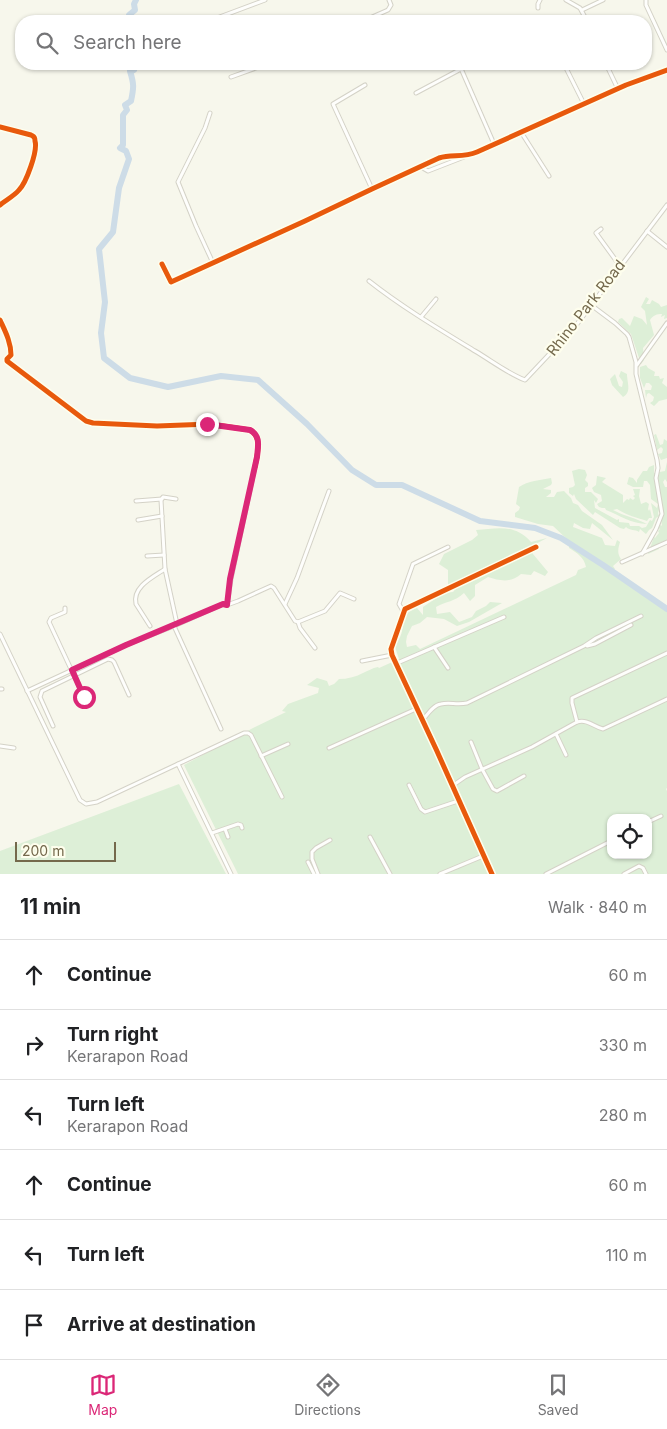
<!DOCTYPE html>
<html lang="en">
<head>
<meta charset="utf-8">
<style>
	:root { --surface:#fff; --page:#f6f6f6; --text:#202124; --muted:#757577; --line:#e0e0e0; --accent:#db2777 }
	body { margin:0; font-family:Inter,sans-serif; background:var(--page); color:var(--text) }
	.controls { position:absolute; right:15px; bottom:15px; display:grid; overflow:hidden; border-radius:10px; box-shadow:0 1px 4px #0004 }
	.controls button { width:45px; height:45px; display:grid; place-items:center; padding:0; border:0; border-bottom:1px solid var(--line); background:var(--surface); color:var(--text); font:25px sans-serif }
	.scale { position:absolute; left:15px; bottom:12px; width:101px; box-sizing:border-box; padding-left:5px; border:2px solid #74694c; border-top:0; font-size:14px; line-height:18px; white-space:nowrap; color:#74694c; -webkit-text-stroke:4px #fefeed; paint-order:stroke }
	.stop { position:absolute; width:15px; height:15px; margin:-11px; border:4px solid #db2777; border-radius:50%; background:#fff }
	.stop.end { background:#db2777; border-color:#fff; box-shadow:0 1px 5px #0008 }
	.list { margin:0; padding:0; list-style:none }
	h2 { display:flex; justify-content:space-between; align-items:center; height:65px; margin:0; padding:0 20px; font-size:21px }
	h2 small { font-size:16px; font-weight:400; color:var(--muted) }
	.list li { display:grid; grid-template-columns:32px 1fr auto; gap:15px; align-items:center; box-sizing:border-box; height:70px; padding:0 20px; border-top:1px solid var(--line) }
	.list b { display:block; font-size:19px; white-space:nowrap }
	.list p { margin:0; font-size:16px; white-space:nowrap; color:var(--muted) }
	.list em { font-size:16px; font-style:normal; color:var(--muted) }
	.icon { flex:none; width:28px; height:28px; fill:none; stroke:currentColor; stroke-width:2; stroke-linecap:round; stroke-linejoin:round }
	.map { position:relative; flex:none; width:667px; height:874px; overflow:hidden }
	.search { position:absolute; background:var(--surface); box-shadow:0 1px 4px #0004; left:15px; right:15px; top:15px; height:55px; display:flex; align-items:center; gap:12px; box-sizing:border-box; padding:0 18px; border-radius:20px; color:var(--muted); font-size:19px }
	.sheet { height:485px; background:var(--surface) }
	nav { display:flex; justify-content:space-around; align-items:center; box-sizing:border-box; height:70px; border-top:1px solid var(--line); background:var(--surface); font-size:14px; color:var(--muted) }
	nav a { display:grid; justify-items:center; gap:2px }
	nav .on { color:var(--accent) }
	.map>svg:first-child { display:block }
	.green { fill:#ddefd7; fill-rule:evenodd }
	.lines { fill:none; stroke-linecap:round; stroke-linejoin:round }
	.river { stroke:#cddce7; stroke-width:6 }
	.street-casing { stroke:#d4d2c7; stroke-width:5 }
	.street { stroke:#fefefc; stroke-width:3 }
	.cycleway-casing { stroke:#fefeed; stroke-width:8 }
	.cycleway { stroke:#e8590c; stroke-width:5 }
	.route { stroke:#db2777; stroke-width:6 }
	.labels { text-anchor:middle; stroke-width:4.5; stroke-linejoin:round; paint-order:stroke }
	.street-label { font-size:15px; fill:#74694c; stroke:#fefeed }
</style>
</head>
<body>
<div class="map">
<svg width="667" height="874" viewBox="0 0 667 874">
	<rect width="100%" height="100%" fill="#f7f7ec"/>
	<g class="green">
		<path d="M646 297 649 299 646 304H650L652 300 659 304 661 307 667 305V318L664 319 665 315 661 317 662 314C657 314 653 315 650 320L654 335 643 348 644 360 641 364 631 334 618 322 619 319 622 318 630 326 634 316 642 319 647 325 645 311 641 307Z"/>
		<path d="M646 365 648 368 655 372 654 376H659L660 379 664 378 662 383 667 387V399L659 401 654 406 650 403 653 401 654 397 649 393 647 394 646 398 645 390H651L652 386 649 383H646L644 388 640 378V367Z"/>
		<path d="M621 371 627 374C627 383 632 392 623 397L612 385 610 379 615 374 619 386 622 387 623 382 619 376Z"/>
		<path d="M656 434 660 445 663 444 664 439 667 441V458L661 460 658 454 662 453 663 449 661 447 657 450 654 435Z"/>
		<path d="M667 462V482L665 479 663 482 665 487H667V544L664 541 659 543V549L648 554 654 537 655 538 659 533 658 531 660 529 658 528 660 524 661 526 662 525 659 510 658 513 659 516 656 518 652 528 649 530 646 534 640 529 639 532C635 529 630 531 626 527L624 529 620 528 595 512 593 515 576 499 574 494 573 496 569 493V488L573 487 575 485 572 471 579 469 585 470 587 475 585 480 588 483V486L585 488V492H591L598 499 596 503 594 500 595 508 617 520 619 519V522L629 523 630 526H639L642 528 646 527 650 520 652 521 654 517 651 503 657 508 658 504 651 499 650 485 647 481H644L643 487H633L627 484 629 477 633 478 637 483V480L643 471H647L649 467 654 465V473L665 471Z"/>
		<path d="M597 476 606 478 602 482 623 495V503L627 499 629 500 630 498 633 500 635 498 633 496 635 495 633 489H640L639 496 641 504 646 502 649 504 648 509 649 511 650 509 652 518H649L647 521C638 518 626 515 617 509L613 510C624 516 636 518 647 524 632 524 619 515 606 510L605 508H602L599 507 597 504 602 501 601 495 594 492 592 488 596 485Z"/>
		<path d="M551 478 552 483 551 485 543 489 551 490V493L546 497H554L557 492 564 491 571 498 573 503 578 505 582 511 602 525 613 540 592 523 590 529 583 528 574 523 573 527 602 538 605 545 615 546 617 540 620 542C618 549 617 553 621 559L613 566 615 569 610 570 667 611V788L666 789 667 791V874H238L184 765 253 728 286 712 282 711 288 704 318 693 319 688 307 685 317 678 327 681 329 686 334 684 339 679C347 679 355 677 363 673 368 671 372 668 378 667L379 668 399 659 395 647C397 642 401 637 402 631 405 618 402 614 417 608L423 615V607L444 593 453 592 459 585 448 584V570L439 564 444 554 472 540 478 535 476 530C498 528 515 524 531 542L547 538 528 548 548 572 545 576 534 571 531 575 521 574C511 583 500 581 488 577L475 585V596L470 601 464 593C454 602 447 601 436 607L437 614 450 612 459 622 472 617 476 611 486 606 490 602 502 603 469 622 457 626 444 619 427 617 420 623 412 626 407 636 406 642 407 647 416 645 420 649 576 575 578 570 586 567C584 557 577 553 569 548V541L553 526 538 524 515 517V513L519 510 520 507 516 504 519 487C528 481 540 480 551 478ZM611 818H648V855H611Z"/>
		<path d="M179 784 226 874H0V851Z"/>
	</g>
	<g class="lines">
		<g class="river">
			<path d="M130 21 129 15 135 10 134 4 136 0"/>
			<path d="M129 64 134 70 130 71C134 84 134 87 131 101L125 105 127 110 123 115V145L120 148 126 151 129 159 119 188 113 232 99 249 105 302 101 333 104 358 130 378 168 387 221 376 258 380 307 424 352 470 376 485H402L480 521 535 528 561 538 603 565 667 609"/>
		</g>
		<defs>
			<g id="street">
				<path d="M566 0 580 8 587 21"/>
				<path d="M646 0V5L667 50"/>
				<path d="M538 8V4L540 0"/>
				<path d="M582 10 603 0"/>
				<path d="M451 20V21"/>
				<path d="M209 21 265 0"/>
				<path d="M363 21 388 10 391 5 389 0"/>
				<path d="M459 64 494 144"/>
				<path d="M564 64 584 104"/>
				<path d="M606 64 618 89"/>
				<path d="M231 77 267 64"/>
				<path d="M365 85 333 104 372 189"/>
				<path d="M416 93 461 69"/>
				<path d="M210 113 205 128 178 182 196 226 213 263"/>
				<path d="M0 127 31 135C34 137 35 137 35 141 38 151 26 183 19 190 14 196 6 200 0 205"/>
				<path d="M521 132 549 176"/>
				<path d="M421 167 428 171 464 157"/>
				<path d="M601 229 596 233 620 266"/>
				<path d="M647 231 667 247"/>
				<path d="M162 264 171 282 305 221 372 189 439 158C452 154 463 158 477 152L626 85 667 70"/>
				<path d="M369 281C402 307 439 329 475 351 492 361 507 373 525 380L574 328 667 205"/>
				<path d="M591 305 615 323 627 334 629 337 636 362V374L657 460 658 468 656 478 662 514 656 529 642 554"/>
				<path d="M421 317 436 299"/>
				<path d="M0 320C5 331 11 342 11 355L7 359V361L86 421 93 423 157 426 210 424 253 431 258 439 257 457 231 579 227 605 223 604 174 626 126 645 27 691"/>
				<path d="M637 365 667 323"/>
				<path d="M176 499 163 497 161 500 165 569 177 624"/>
				<path d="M136 501 162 499"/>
				<path d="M138 520 162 516"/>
				<path d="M147 556 164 555"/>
				<path d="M622 562 667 542"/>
				<path d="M285 604 297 578 329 491"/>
				<path d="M227 605 238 601 271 586 274 588 295 621 298 622 325 611 340 593 354 599"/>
				<path d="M65 608V612L51 618 49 622 84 697"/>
				<path d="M403 611 399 604 413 564 448 547"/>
				<path d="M298 622 300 628 315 648"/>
				<path d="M150 626 136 604C132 587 153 577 165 569"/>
				<path d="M174 626 221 729"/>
				<path d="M0 634 80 800 86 804 97 802 178 764 231 874"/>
				<path d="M587 646 595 644 631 625"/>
				<path d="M434 647 448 668"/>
				<path d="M362 661 392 655"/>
				<path d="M395 664 504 617"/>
				<path d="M0 689H2"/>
				<path d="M422 721C427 715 433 705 441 704 449 702 457 705 467 703L584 646 596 638 641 616"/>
				<path d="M577 722 572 703V698L667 653"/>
				<path d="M53 726 40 697 42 691 108 659 112 660 114 662 129 695"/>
				<path d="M556 734 566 755"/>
				<path d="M471 742 482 769 493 789 497 791 524 776"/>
				<path d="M0 746 14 748"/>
				<path d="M329 748 416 709"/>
				<path d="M261 756 288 744"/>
				<path d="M178 764 244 733H248L251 735 282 797"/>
				<path d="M409 785 421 809 425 812 458 801"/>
				<path d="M452 786 465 777 532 747 577 722C588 719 594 727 603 729L667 699"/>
				<path d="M648 822 661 816"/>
				<path d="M225 829 228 837"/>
				<path d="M212 833 238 824 241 825 242 828"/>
				<path d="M370 837 390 874"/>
				<path d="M308 862 314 874"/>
				<path d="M318 874 312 859V852L316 848 330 840"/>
				<path d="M440 874 483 856"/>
				<path d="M492 874 436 749 392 655 391 649 405 609 536 547"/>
				<path d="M546 874 611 841"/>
				<path d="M624 874 639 866 643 868 646 874"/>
			</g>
		</defs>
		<use href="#street" class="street-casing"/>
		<use href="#street" class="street"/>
		<defs>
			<g id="cycleway">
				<path d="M0 127 31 135C34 137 35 137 35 141 38 151 26 183 19 190 14 196 6 200 0 205"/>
				<path d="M162 264 171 282 305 221 372 189 439 158C452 154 463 158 477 152L626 85 667 70"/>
				<path d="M0 320C5 331 11 342 11 355L7 359V361L86 421 93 423 157 426 210 424 250 430C263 437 257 455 255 467"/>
				<path d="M492 874 436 749 392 655 391 649 405 609 536 547"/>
			</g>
		</defs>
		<use href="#cycleway" class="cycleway-casing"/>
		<use href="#cycleway" class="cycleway"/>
	</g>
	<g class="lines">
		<path class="route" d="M84 697 72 670 126 645 223 604 227 605 230 579 257 457C258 446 261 436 250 430L207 424"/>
	</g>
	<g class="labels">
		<g class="street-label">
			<text transform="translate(586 308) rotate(-52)" y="5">Rhino Park Road</text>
		</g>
	</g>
</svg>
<div class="controls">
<button><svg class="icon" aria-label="locate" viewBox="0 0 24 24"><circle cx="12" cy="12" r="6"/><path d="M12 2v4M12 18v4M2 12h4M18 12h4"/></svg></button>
</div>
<div class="scale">200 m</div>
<div class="stop" style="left:84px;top:697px"></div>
<div class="stop end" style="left:207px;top:424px"></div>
<div class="search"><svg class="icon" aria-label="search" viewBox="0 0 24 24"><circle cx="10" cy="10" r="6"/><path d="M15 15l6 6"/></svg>Search here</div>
</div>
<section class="sheet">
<h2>11 min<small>Walk · 840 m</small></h2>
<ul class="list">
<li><svg class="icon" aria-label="ahead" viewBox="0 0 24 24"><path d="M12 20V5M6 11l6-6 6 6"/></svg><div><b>Continue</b></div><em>60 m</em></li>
<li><svg class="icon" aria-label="right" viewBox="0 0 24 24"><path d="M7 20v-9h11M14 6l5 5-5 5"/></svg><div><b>Turn right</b><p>Kerarapon Road</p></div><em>330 m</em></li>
<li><svg class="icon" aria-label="left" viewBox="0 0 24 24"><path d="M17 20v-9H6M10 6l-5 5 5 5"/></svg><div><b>Turn left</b><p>Kerarapon Road</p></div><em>280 m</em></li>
<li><svg class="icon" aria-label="ahead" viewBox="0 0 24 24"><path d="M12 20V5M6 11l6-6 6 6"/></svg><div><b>Continue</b></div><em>60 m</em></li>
<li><svg class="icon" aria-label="left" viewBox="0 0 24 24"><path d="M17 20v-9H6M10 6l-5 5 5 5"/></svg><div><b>Turn left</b></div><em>110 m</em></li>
<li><svg class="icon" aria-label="arrive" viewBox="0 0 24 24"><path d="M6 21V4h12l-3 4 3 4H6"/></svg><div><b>Arrive at destination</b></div></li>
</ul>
</section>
<nav>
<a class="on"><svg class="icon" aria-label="map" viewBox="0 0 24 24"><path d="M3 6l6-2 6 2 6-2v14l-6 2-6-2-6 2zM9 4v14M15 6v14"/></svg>Map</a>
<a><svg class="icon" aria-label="directions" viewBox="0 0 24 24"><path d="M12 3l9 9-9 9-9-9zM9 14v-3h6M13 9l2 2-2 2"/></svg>Directions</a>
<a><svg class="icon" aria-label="saved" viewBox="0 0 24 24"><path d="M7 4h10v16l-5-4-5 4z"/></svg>Saved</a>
</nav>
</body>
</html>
